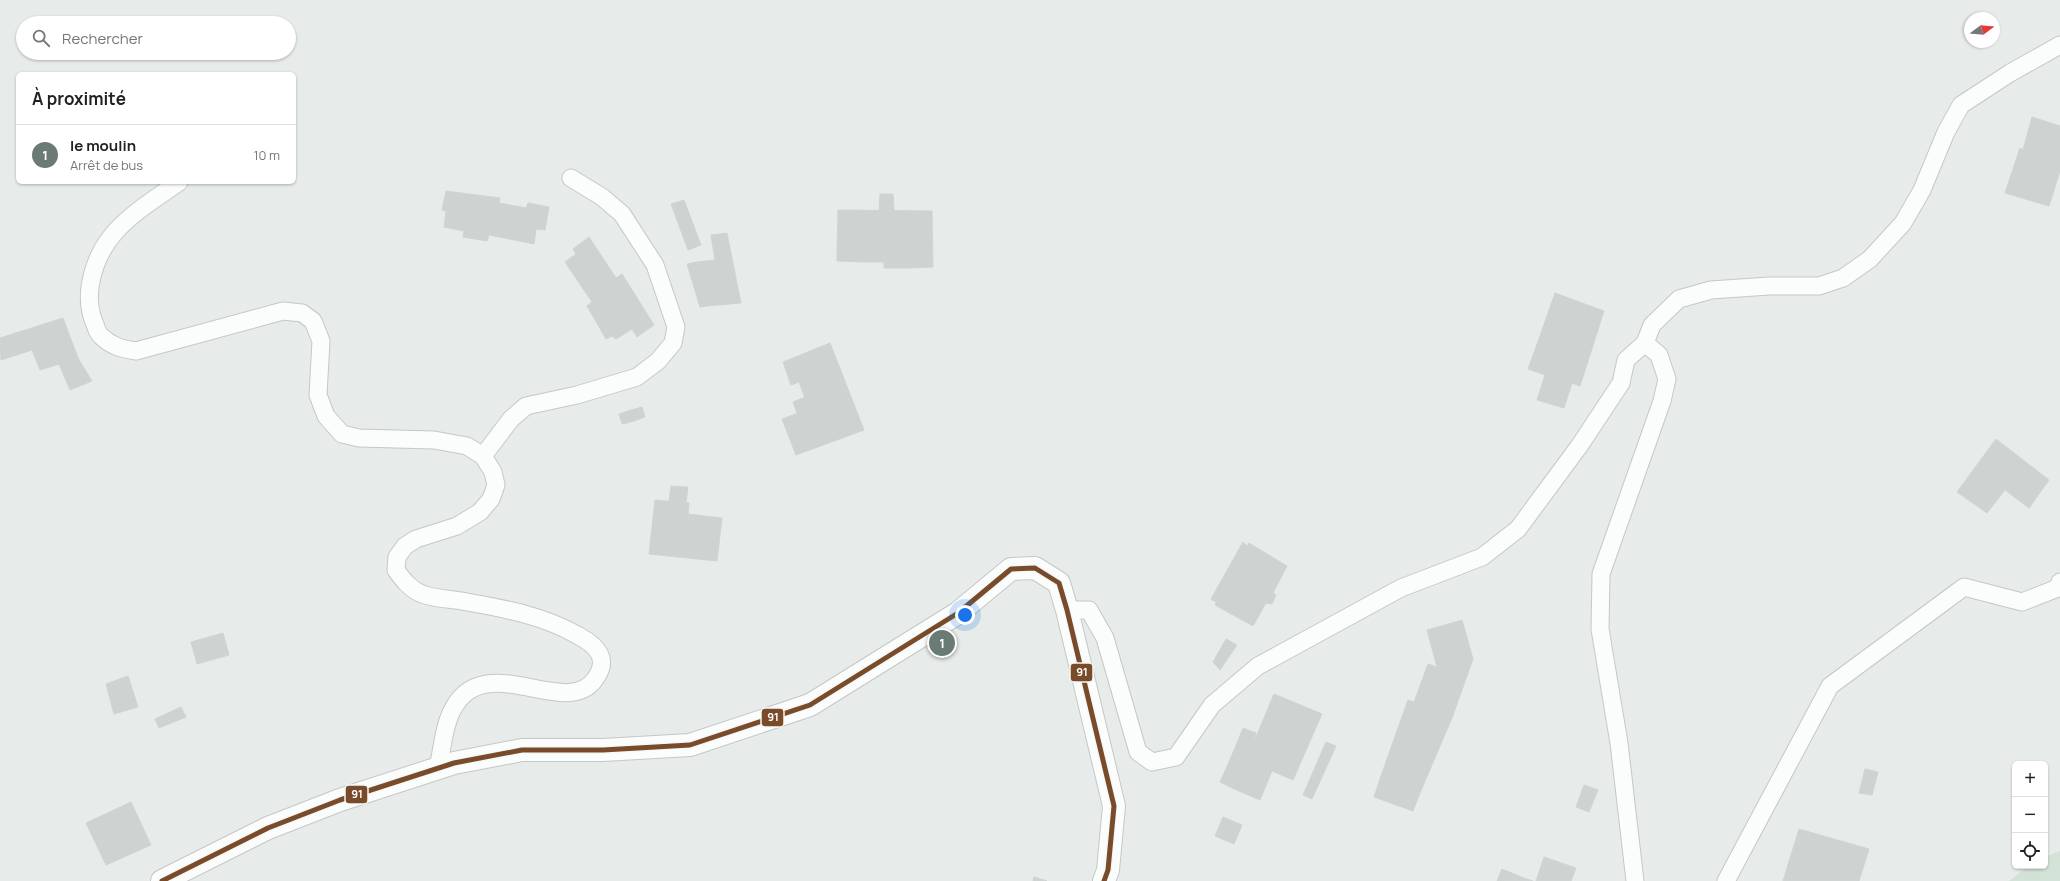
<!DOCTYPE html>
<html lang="fr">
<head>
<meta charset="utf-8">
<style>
	:root { --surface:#fff; --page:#f2f2f2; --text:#222; --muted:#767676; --line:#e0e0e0; --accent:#6a7a75 }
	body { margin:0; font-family:Manrope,sans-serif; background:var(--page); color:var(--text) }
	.controls { position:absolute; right:12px; bottom:12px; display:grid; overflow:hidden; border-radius:6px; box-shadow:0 1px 3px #0004 }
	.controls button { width:36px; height:36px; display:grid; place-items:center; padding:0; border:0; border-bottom:1px solid var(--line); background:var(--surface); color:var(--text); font:20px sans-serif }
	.compass { position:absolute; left:1964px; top:12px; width:36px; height:36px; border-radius:50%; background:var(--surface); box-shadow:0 1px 3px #0004; rotate:74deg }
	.you { position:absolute; left:965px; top:615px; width:14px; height:14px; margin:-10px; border:3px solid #fff; border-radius:50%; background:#1a73e8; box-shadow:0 0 0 6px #1a73e833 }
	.badge { display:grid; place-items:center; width:26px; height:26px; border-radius:50%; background:var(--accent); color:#fff; font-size:13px; font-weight:700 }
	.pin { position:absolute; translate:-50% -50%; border:2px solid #fff; box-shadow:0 1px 4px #0006 }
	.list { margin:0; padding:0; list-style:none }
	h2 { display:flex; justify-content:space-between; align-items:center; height:52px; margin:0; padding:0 16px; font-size:17px }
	h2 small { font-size:13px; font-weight:400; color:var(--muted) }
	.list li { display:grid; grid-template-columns:26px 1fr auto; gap:12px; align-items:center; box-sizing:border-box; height:60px; padding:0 16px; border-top:1px solid var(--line) }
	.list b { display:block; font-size:15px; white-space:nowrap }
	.list p { margin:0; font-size:13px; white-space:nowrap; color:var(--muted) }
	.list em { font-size:13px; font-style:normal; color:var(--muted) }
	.icon { flex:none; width:22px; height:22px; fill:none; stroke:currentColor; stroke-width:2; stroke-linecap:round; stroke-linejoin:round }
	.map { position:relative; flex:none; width:2060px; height:881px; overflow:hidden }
	.search { position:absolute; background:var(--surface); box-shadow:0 1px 3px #0004; left:16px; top:16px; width:280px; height:44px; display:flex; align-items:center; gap:10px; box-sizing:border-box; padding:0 14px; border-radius:22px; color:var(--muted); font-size:15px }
	.panel { position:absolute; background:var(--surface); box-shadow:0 1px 3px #0004; left:16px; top:72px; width:280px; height:112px; border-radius:6px }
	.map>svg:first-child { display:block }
	.green { fill:#d2e2d6 }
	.building { fill:#ced2d0; stroke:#d0d4d2 }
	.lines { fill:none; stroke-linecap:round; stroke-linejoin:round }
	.lane-casing { stroke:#c4c8c6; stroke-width:19 }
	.street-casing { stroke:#c4c8c6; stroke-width:24 }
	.lane { stroke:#fbfcfc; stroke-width:17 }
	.street { stroke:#fbfcfc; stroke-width:22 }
	.bus-1-casing { stroke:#f5f9f7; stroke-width:8 }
	.bus-1 { stroke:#7a4b2a; stroke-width:5 }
	.line-badge { stroke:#f5f9f7; stroke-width:1.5 }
	.badge-label { font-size:11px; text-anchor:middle; font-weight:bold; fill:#fff }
</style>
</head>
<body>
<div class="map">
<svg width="2060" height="881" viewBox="0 0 2060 881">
	<rect width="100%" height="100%" fill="#e7ebe9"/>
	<path class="green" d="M2060 851V881H2009L2029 866H2045V857Z"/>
	<g class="building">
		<path d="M2032 117 2060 126V171L2049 206 2005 193 2020 148 2023 150Z"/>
		<path d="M446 191 500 198 499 203 526 208 528 203 549 207 545 230 536 229 534 244 489 235 487 241 463 237 464 231 444 227 446 211 442 210Z"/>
		<path d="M880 194H893L894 210 879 211Z"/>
		<path d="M684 200 701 245 688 250 671 204Z"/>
		<path d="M838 210 932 211 933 267 910 268V253L884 254V262H864L865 250 837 251Z"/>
		<path d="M727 233 741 303 707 306 697 262 715 260 711 235Z"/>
		<path d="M589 237 616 278 622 274 654 325 637 337 632 329 616 339 612 336 606 339 587 306 592 302 565 262 576 254 573 249Z"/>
		<path d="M865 250 864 262 837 261V251Z"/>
		<path d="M910 253V268H884V254Z"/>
		<path d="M697 262 707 306 700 307 687 264Z"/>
		<path d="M1555 293 1604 311 1580 386 1572 383 1564 408 1537 400 1545 375 1551 377 1563 343 1540 336Z"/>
		<path d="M63 318 78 358 40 370 32 350 1 360 0 338Z"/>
		<path d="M1540 336 1563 343 1551 377 1528 369Z"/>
		<path d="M830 343 864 430 796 455 782 419 809 409 799 382 791 385 783 362Z"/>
		<path d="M78 358 92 381 70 390 59 364Z"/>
		<path d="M805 397 809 409 797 413 793 402Z"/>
		<path d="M642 407 645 417 634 421 631 410Z"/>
		<path d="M631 410 634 421 622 424 619 414Z"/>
		<path d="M1996 439 2049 480 2029 508 2005 490 1987 513 1957 492Z"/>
		<path d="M671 486 688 487 686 503 669 501Z"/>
		<path d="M655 500 689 503 688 514 722 518 717 561 649 554Z"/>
		<path d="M1243 542 1247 546 1216 602 1211 599Z"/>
		<path d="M1249 543 1287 566 1273 593 1276 595 1272 604 1266 603 1253 626 1215 605Z"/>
		<path d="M1462 620 1473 659 1452 718 1420 793 1380 779 1388 756 1403 762 1413 734 1404 732 1414 702 1428 664 1437 667 1427 630Z"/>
		<path d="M223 633 229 655 197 664 191 642Z"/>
		<path d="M1226 639 1237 645 1220 670 1213 662Z"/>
		<path d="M128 676 138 707 114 714 106 684Z"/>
		<path d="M1274 694 1322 714 1293 780 1272 771 1260 800 1232 788 1241 767 1229 762 1239 738 1253 744Z"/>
		<path d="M1408 700 1414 702 1404 732 1413 734 1403 762 1388 756Z"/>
		<path d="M181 707 186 717 159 728 155 719Z"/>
		<path d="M1243 728 1256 733 1253 744 1239 738Z"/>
		<path d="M1326 742 1336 746 1312 799 1303 795Z"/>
		<path d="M1229 762 1241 767 1232 788 1220 782Z"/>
		<path d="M1865 769 1878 772 1872 795 1859 793Z"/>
		<path d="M1380 779 1420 793 1413 811 1374 797Z"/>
		<path d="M1584 785 1598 790 1589 812 1576 807Z"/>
		<path d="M131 802 151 845 106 865 86 823Z"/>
		<path d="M1223 817 1242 825 1234 844 1215 836Z"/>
		<path d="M1799 829 1827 837 1823 850 1795 842Z"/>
		<path d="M1827 837 1869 849 1859 881H1783L1795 842 1823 850Z"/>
		<path d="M1544 857 1576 868 1571 881H1536Z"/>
		<path d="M1502 869 1524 878 1533 881H1497Z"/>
		<path d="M1034 877 1047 881H1033Z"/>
	</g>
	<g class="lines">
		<defs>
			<g id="lane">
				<path d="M179 182C158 197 133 212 116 231 95 254 82 292 94 322 96 326 97 333 101 336 111 346 122 349 136 351L283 311 302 313 313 321 321 341 318 395 326 416 342 434 359 438 434 440 467 446 483 456 493 472 496 485 491 499 480 512 457 526 416 539 405 546 397 557 396 570C403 580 410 589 422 594 435 599 453 599 467 602 507 609 544 616 579 636 597 646 610 659 595 679 566 722 480 643 450 715 443 731 442 751 438 768"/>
				<path d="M1645 343 1652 325 1679 299 1711 290 1769 286H1819L1843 278 1870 259 1903 223 1922 190 1946 132 1961 105 2010 73 2060 45"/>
				<path d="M483 456 511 419 526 406 577 395 637 377 658 361 673 343 676 327 655 265 622 214 602 197 571 178"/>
				<path d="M1067 610H1089L1105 638 1138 752 1152 762 1176 757 1212 705 1258 666 1401 588 1482 557 1518 529 1580 445 1621 383 1626 360 1645 343 1659 355 1667 379 1662 401 1601 574 1600 629 1619 743 1635 881"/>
				<path d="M1726 881 1830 686 1964 587 2022 602 2058 588 2060 582"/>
			</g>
			<path id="street" d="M162 881 268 828 340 800 454 763 522 750H603L690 745 810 705 958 613 1011 569 1035 568 1059 583 1067 610 1114 806 1108 870 1104 881"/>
		</defs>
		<use href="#lane" class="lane-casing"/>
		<use href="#street" class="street-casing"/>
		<use href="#lane" class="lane"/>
		<use href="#street" class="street"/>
		<defs>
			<path id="bus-1" d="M162 881 268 828 340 800 454 763 522 750H603L690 745 810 705 958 613 1011 569 1035 568 1059 583 1067 610 1114 806 1108 870 1104 881"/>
		</defs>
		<use href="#bus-1" class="bus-1-casing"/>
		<use href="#bus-1" class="bus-1"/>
	</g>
	<g class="line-badge">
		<rect x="1070" y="663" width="23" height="19" rx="4" fill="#7a4b2a"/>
		<rect x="761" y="708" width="23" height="19" rx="4" fill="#7a4b2a"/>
		<rect x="345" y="785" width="23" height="19" rx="4" fill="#7a4b2a"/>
	</g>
	<g class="badge-label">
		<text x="1082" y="676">91</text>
		<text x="773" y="721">91</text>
		<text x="357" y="798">91</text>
	</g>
</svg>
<div class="controls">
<button>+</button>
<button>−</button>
<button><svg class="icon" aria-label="locate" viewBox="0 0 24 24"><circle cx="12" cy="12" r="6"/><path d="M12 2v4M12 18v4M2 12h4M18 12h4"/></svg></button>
</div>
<svg class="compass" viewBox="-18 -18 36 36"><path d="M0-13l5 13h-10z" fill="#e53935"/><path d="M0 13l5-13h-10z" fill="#767676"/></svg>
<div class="you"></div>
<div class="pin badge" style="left:942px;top:643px">1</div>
<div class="search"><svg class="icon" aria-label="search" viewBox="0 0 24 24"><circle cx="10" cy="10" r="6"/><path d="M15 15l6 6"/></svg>Rechercher</div>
<section class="panel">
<h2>À proximité<small></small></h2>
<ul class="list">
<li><span class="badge">1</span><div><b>le moulin</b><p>Arrêt de bus</p></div><em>10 m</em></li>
</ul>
</section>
</div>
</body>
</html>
